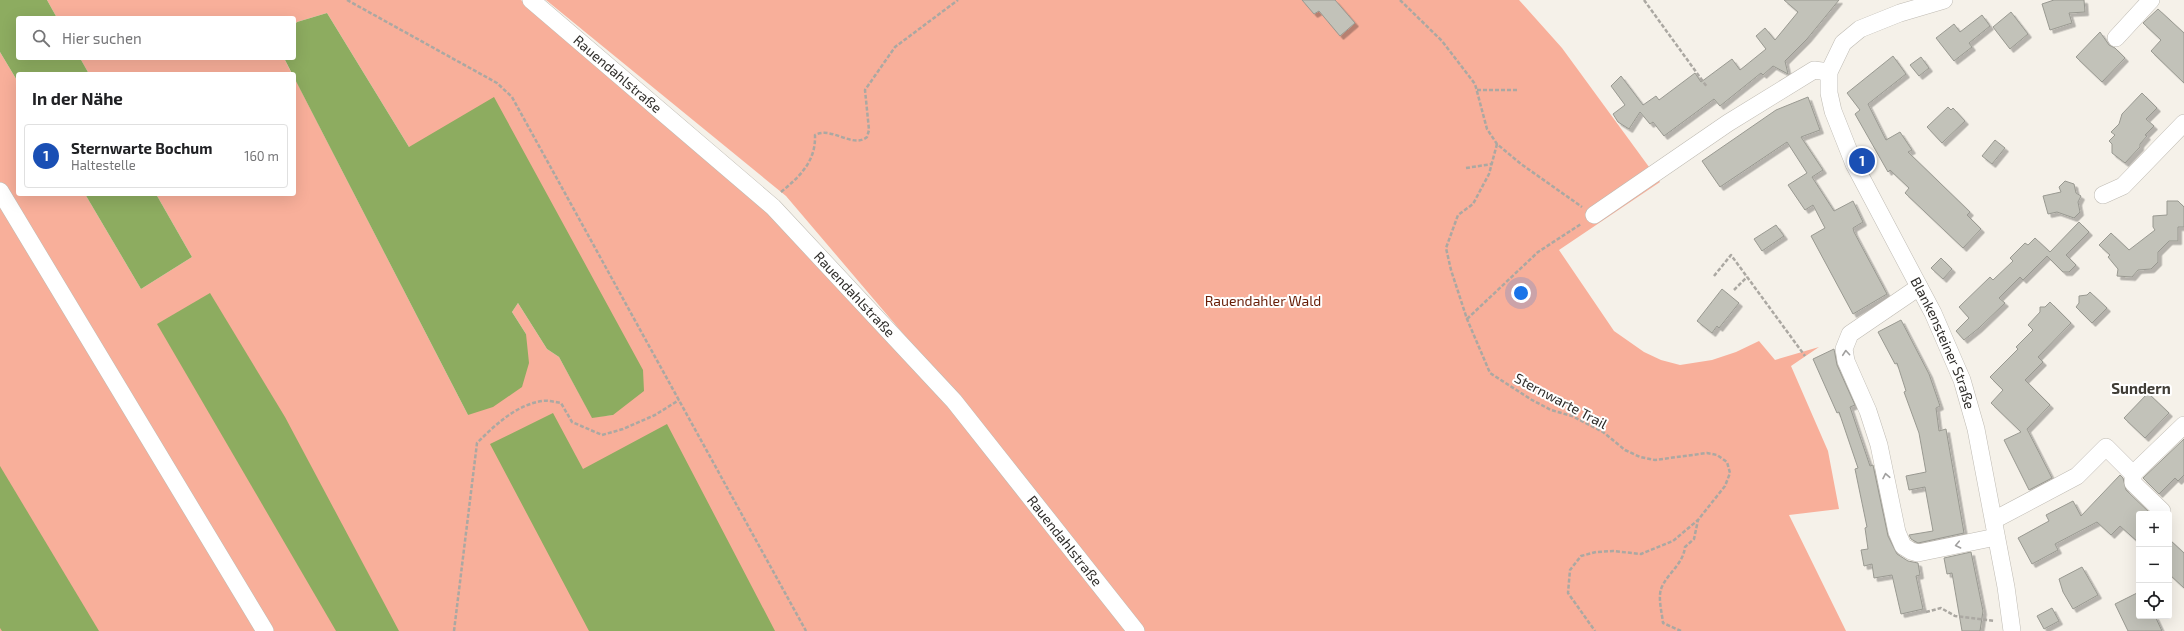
<!DOCTYPE html>
<html lang="de">
<head>
<meta charset="utf-8">
<style>
	:root { --surface:#fff; --page:#f6f6f6; --text:#202124; --muted:#757577; --line:#e0e0e0; --accent:#ea580c }
	body { margin:0; font-family:"Exo 2",sans-serif; background:var(--page); color:var(--text) }
	.controls { position:absolute; right:12px; bottom:12px; display:grid; overflow:hidden; border-radius:4px; box-shadow:0 4px 16px #0002 }
	.controls button { width:36px; height:36px; display:grid; place-items:center; padding:0; border:0; border-bottom:1px solid var(--line); background:var(--surface); color:var(--text); font:20px sans-serif }
	.you { position:absolute; left:1521px; top:293px; width:14px; height:14px; margin:-10px; border:3px solid #fff; border-radius:50%; background:#1a73e8; box-shadow:0 0 0 6px #1a73e833 }
	.badge { display:grid; place-items:center; width:26px; height:26px; border-radius:50%; background:var(--accent); color:#fff; font-size:13px; font-weight:700 }
	.pin { position:absolute; translate:-50% -50%; border:2px solid #fff; box-shadow:0 1px 4px #0006 }
	.list { margin:0; padding:0; list-style:none }
	h2 { display:flex; justify-content:space-between; align-items:center; height:52px; margin:0; padding:0 16px; font-size:17px }
	h2 small { font-size:13px; font-weight:400; color:var(--muted) }
	.list li { display:grid; grid-template-columns:26px 1fr auto; gap:12px; align-items:center; box-sizing:border-box; height:64px; margin:0 8px 8px; padding:0 8px; border:1px solid var(--line); border-radius:4px }
	.list b { display:block; font-size:15px; white-space:nowrap }
	.list p { margin:0; font-size:13px; white-space:nowrap; color:var(--muted) }
	.list em { font-size:13px; font-style:normal; color:var(--muted) }
	.icon { flex:none; width:22px; height:22px; fill:none; stroke:currentColor; stroke-width:2; stroke-linecap:round; stroke-linejoin:round }
	.map { position:relative; flex:none; width:2184px; height:631px; overflow:hidden }
	.search { position:absolute; background:var(--surface); box-shadow:0 4px 16px #0002; left:16px; top:16px; width:280px; height:44px; display:flex; align-items:center; gap:10px; box-sizing:border-box; padding:0 14px; border-radius:4px; color:var(--muted); font-size:15px }
	.panel { position:absolute; background:var(--surface); box-shadow:0 4px 16px #0002; left:16px; top:72px; width:280px; height:124px; border-radius:4px }
	.map>svg:first-child { display:block }
	.green { fill:#f8af9a }
	.water { fill:#8dac60 }
	.building { fill:#c2c2b9; stroke:#999991; filter:url(#shadow) }
	.lines { fill:none; stroke-linecap:round; stroke-linejoin:round }
	.minor-casing { stroke:#bfbbb3; stroke-width:18 }
	.path { stroke:#aba8a2; stroke-width:2.5; stroke-dasharray:4 2; stroke-linecap:butt }
	.minor { stroke:#fff; stroke-width:17 }
	.oneway { stroke:#a1a09f }
	.labels { text-anchor:middle; stroke-width:4; stroke-linejoin:round; paint-order:stroke }
	.street-label { font-size:14px; fill:#2f2d2a; stroke:#fff }
	.park-label { font-size:14px; fill:#681e07; stroke:#fff }
	.neighbourhood-label { font-size:15px; font-weight:bold; fill:#403d36; stroke:#fff }
</style>
</head>
<body>
<div class="map">
<svg width="2184" height="631" viewBox="0 0 2184 631">
	<defs>
		<filter id="shadow"><feDropShadow dx="3.5" dy="3.5" stdDeviation="0" flood-color="#0004"/></filter>
	</defs>
	<rect width="100%" height="100%" fill="#f5f1e9"/>
	<g class="green">
		<path d="M47 0H521L770 211 953 409 1129 631H0V52L18 82V194H85L141 289 192 257 156 194H294V77L468 415 526 334 512 312 518 303 547 349 559 357 592 417 613 415 409 147 327 13 297 22 294 25V18H57Z"/>
		<path d="M546 0H1519L1562 48 1660 182 1559 250 1614 331 1644 352 1661 360 1680 365 1712 360 1736 352 1759 341 1775 360 1819 347 1791 366 1828 451 1839 509 1789 515 1846 631H1142L957 397 786 196Z"/>
		<path d="M80 58H284L292 74H89Z"/>
	</g>
	<g class="water">
		<path d="M0 0H47L57 18H18V58H80L89 74H18V82L0 52Z"/>
		<path d="M327 13 409 147 494 97 643 370 644 391 613 415 592 418 559 357 547 349 518 303 512 312 526 334 529 363 522 387 493 407 468 415 284 58H294V25L297 22Z"/>
		<path d="M85 194H156L192 257 141 289Z"/>
		<path d="M210 293 285 417 399 631H336L157 324Z"/>
		<path d="M553 413 583 469 667 424 775 631H589L490 444Z"/>
		<path d="M0 466 99 631H2L0 628Z"/>
	</g>
	<g class="building">
		<path d="M1302 0H1335L1355 23 1340 36 1319 11 1314 14Z"/>
		<path d="M1784 0H1839L1807 39 1785 61 1788 74 1773 66 1763 75 1761 73 1720 106 1714 99 1664 136 1653 122 1650 124 1640 112 1629 129 1618 122 1613 114 1625 105 1611 86 1621 76 1643 105 1656 96 1659 100 1695 73 1701 82 1732 59 1740 70 1766 49 1756 36 1765 28 1775 40 1798 12Z"/>
		<path d="M2054 0H2084L2085 12 2069 13 2072 23 2050 30 2042 4Z"/>
		<path d="M2158 9 2184 33V83L2151 51 2161 40 2143 23Z"/>
		<path d="M2011 12 2028 34 2010 49 1993 27Z"/>
		<path d="M1982 15 1990 26 1969 43 1972 47 1954 61 1936 38 1954 24 1960 32Z"/>
		<path d="M2100 32 2109 45 2115 48 2125 58 2102 82 2076 57Z"/>
		<path d="M1893 56 1906 74 1868 104 1886 140 1900 132 1912 150 1908 152 1970 212 1967 215 1981 229 1963 248 1905 193 1909 188 1890 170 1888 172 1855 114 1860 110 1847 93Z"/>
		<path d="M1921 57 1929 68 1919 76 1910 65Z"/>
		<path d="M2142 93 2157 108 2146 119 2154 126 2145 135 2147 136 2140 144V147L2125 163 2112 153V144L2109 141 2115 135 2111 132 2119 124 2122 114Z"/>
		<path d="M1808 97 1820 130 1801 137 1823 170 1812 177 1834 211 1853 201 1863 222 1853 228 1854 232 1887 294 1853 314 1811 236 1825 228 1813 205 1805 210 1788 185 1807 173 1787 142 1720 187 1702 161 1776 110Z"/>
		<path d="M1948 107 1951 110 1953 108 1965 121 1942 143 1927 127Z"/>
		<path d="M1995 140 2005 148 1992 164 1982 156Z"/>
		<path d="M2065 181 2074 184 2076 193 2081 196 2078 202 2080 212 2074 218 2057 212 2048 214 2043 196 2061 192 2059 187Z"/>
		<path d="M2167 201H2178L2184 207V227H2178V241H2169L2158 252V262L2151 269 2138 270 2132 277 2117 276 2118 269 2108 257 2110 255 2099 245 2111 233 2129 250 2155 230 2153 227V216L2167 215Z"/>
		<path d="M2079 222 2089 232 2066 255 2076 265 2069 272H2063L2047 256 2023 280 2020 277 1999 298 2005 303 1979 328 1964 340 1956 331 1969 318 1959 307 1990 277 1993 280 2013 261 2010 258 2025 243 2028 245 2035 238 2050 252Z"/>
		<path d="M1776 225 1784 236 1762 251 1754 239Z"/>
		<path d="M1941 258 1952 269 1943 279 1931 268Z"/>
		<path d="M1722 289 1739 303 1719 328 1717 326 1712 333 1697 321Z"/>
		<path d="M2090 292 2107 308 2092 323 2076 307 2079 303V296L2087 295Z"/>
		<path d="M2050 302 2071 323 2038 357 2043 362 2025 380 2050 405 2027 429 2052 478 2029 490 2004 440 2021 432 1991 403 2003 390 1990 377 2018 349 2016 347 2033 330 2028 325 2040 312V307H2045Z"/>
		<path d="M1901 320 1929 374 1940 406 1936 408 1939 431 1946 429 1964 533 1918 543 1911 539 1909 535 1933 531 1925 487 1909 490 1906 476 1926 472 1919 433 1904 392 1906 391 1897 363 1895 364 1878 332Z"/>
		<path d="M1834 349 1837 365 1855 405 1850 407 1870 466 1873 465 1888 536 1897 554 1908 561 1918 563 1920 575 1916 576 1923 609 1901 614 1892 575 1874 578 1872 564 1864 566 1861 550 1868 549 1865 528 1867 527 1855 469 1858 468 1839 412 1837 413 1813 359Z"/>
		<path d="M2148 393 2169 413 2145 438 2124 418Z"/>
		<path d="M2184 439V475L2178 481 2175 478 2159 494 2143 478Z"/>
		<path d="M2120 475 2123 478 2126 490 2151 514H2139V543L2120 526 2111 535 2097 522 2055 544 2058 550 2032 564 2018 538 2049 521 2046 515 2073 501 2081 516Z"/>
		<path d="M2169 539 2184 553V588L2169 574Z"/>
		<path d="M1971 552 1983 611 1980 631H1962L1952 573 1947 574 1944 558Z"/>
		<path d="M2082 567 2098 595 2073 609 2063 592 2059 579Z"/>
		<path d="M2139 592V616H2155L2162 631H2128L2115 604Z"/>
		<path d="M2052 608 2059 621 2044 629 2037 616Z"/>
	</g>
	<g class="lines">
		<defs>
			<g id="minor">
				<path id="s1" d="M531 0 773 207 954 401 1136 631"/>
				<path id="s2" d="M1944 0 1900 13 1860 29 1843 43 1829 72V93L1833 111 1854 164 1933 313 1962 380 1976 429 2006 587 2012 631"/>
				<path d="M2116 38 2151 0"/>
				<path d="M0 191 265 631"/>
				<path d="M2103 195 2123 186 2184 123"/>
				<path d="M1594 215 1728 123 1814 70 1829 72"/>
				<path d="M1919 287 1850 334 1844 349 1846 361 1868 411 1879 445 1897 532 1903 546 1911 551 1918 553 1996 537"/>
				<path d="M2133 474 2184 425"/>
				<path d="M1994 520 2077 476 2106 447 2133 474V483L2162 511"/>
			</g>
		</defs>
		<use href="#minor" class="minor-casing"/>
		<g class="path">
			<path d="M347 0 497 83 512 97 806 631"/>
			<path d="M1400 0 1442 41 1475 84 1487 129 1497 144 1521 164 1582 207"/>
			<path d="M1644 0 1707 87"/>
			<path d="M1477 90H1517"/>
			<path d="M1497 144 1489 174 1473 204 1458 215 1446 248 1451 270 1467 319 1490 373 1532 400 1551 410 1572 416 1603 432 1625 450 1640 457 1655 460 1707 453 1717 455 1727 462 1730 473 1725 486 1698 520 1673 541 1641 554 1613 551 1596 552 1581 556 1570 570 1568 593 1595 631"/>
			<path d="M1466 168 1492 164"/>
			<path d="M781 192C799 177 816 162 815 135 832 126 853 149 867 137L869 130 865 90 895 47 958 0"/>
			<path d="M1714 276 1731 255 1805 356"/>
			<path d="M1734 290 1747 277"/>
			<path d="M1467 319 1538 252 1581 224"/>
			<path d="M1926 612 1941 608 1955 616 1995 621"/>
			<path d="M454 631 477 443C495 425 516 405 542 401 548 400 555 402 561 403L572 422 602 435 623 429 655 415 679 400"/>
			<path d="M1681 631 1663 623C1662 613 1658 599 1661 589 1667 573 1683 565 1685 547L1694 539 1698 520"/>
		</g>
		<use href="#minor" class="minor"/>
	</g>
	<defs><path id="oneway-chevron" d="M-2-3.5L2.5 0L-2 3.5" fill="none" stroke-width="1.6" stroke-linecap="round" stroke-linejoin="round"/></defs>
	<g class="oneway">
		<use href="#oneway-chevron" transform="translate(1846 353) rotate(-95)"/>
		<use href="#oneway-chevron" transform="translate(1886 476) rotate(-101)"/>
		<use href="#oneway-chevron" transform="translate(1958 545) rotate(168)"/>
	</g>
	<g class="labels">
		<g class="street-label">
			<text dy="5" stroke="none"><textPath href="#s1" startOffset="114">Rauendahlstraße</textPath></text>
			<text dy="5" stroke="none"><textPath href="#s1" startOffset="438">Rauendahlstraße</textPath></text>
			<text dy="5" stroke="none"><textPath href="#s2" startOffset="440">Blankensteiner Straße</textPath></text>
			<text transform="translate(1561 401) rotate(28)" y="5">Sternwarte Trail</text>
			<text dy="5" stroke="none"><textPath href="#s1" startOffset="762">Rauendahlstraße</textPath></text>
		</g>
		<g class="park-label">
			<text x="1263" y="306">Rauendahler Wald</text>
		</g>
		<g class="neighbourhood-label">
			<text x="2141" y="394">Sundern</text>
		</g>
	</g>
</svg>
<div class="controls">
<button>+</button>
<button>−</button>
<button><svg class="icon" aria-label="locate" viewBox="0 0 24 24"><circle cx="12" cy="12" r="6"/><path d="M12 2v4M12 18v4M2 12h4M18 12h4"/></svg></button>
</div>
<div class="you"></div>
<div class="pin badge" style="left:1862px;top:161px;background:#1a4fb4">1</div>
<div class="search"><svg class="icon" aria-label="search" viewBox="0 0 24 24"><circle cx="10" cy="10" r="6"/><path d="M15 15l6 6"/></svg>Hier suchen</div>
<section class="panel">
<h2>In der Nähe<small></small></h2>
<ul class="list">
<li><span class="badge" style="background:#1a4fb4">1</span><div><b>Sternwarte Bochum</b><p>Haltestelle</p></div><em>160 m</em></li>
</ul>
</section>
</div>
</body>
</html>
